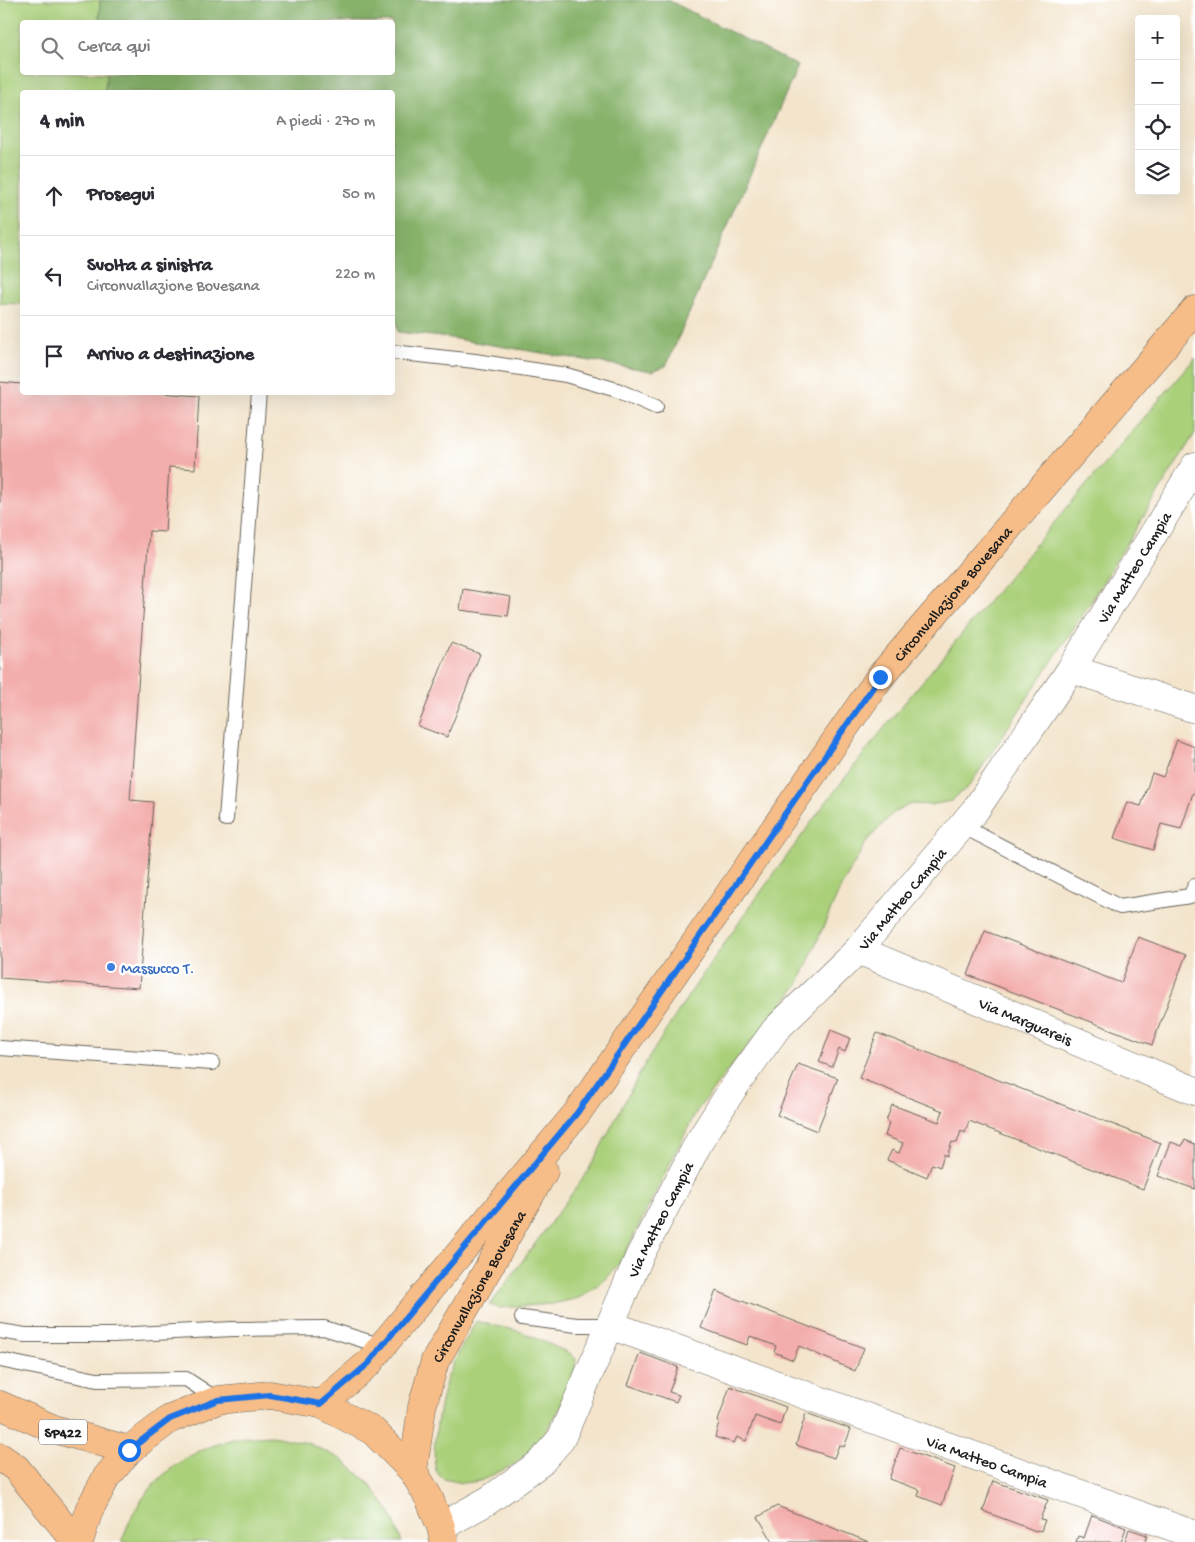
<!DOCTYPE html>
<html lang="it">
<head>
<meta charset="utf-8">
<style>
	:root { --surface:#fff; --page:#f7f7f7; --text:#2b2b33; --muted:#7c7c81; --line:#e1e1e2 }
	body { margin:0; font-family:"Gochi Hand",sans-serif; background:var(--page); color:var(--text) }
	.controls { position:absolute; right:15px; top:15px; display:grid; overflow:hidden; border-radius:5px; box-shadow:0 5px 20px #0002 }
	.controls button { width:45px; height:45px; display:grid; place-items:center; padding:0; border:0; border-bottom:1px solid var(--line); background:var(--surface); color:var(--text); font:25px sans-serif }
	.stop { position:absolute; width:15px; height:15px; margin:-11px; border:4px solid #1a73e8; border-radius:50%; background:#fff }
	.stop.end { background:#1a73e8; border-color:#fff; box-shadow:0 1px 5px #0008 }
	.list { margin:0; padding:0; list-style:none }
	h2 { display:flex; justify-content:space-between; align-items:center; height:65px; margin:0; padding:0 20px; font-size:21px }
	h2 small { font-size:16px; font-weight:400; color:var(--muted) }
	.list li { display:grid; grid-template-columns:32px 1fr auto; gap:15px; align-items:center; box-sizing:border-box; height:80px; padding:0 20px; border-top:1px solid var(--line) }
	.list b { display:block; font-size:19px; white-space:nowrap }
	.list p { margin:0; font-size:16px; white-space:nowrap; color:var(--muted) }
	.list em { font-size:16px; font-style:normal; color:var(--muted) }
	.icon { flex:none; width:28px; height:28px; fill:none; stroke:currentColor; stroke-width:2; stroke-linecap:round; stroke-linejoin:round }
	.map { position:relative; flex:none; width:1195px; height:1542px; overflow:hidden }
	.search { position:absolute; background:var(--surface); box-shadow:0 5px 20px #0002; left:20px; top:20px; width:375px; height:55px; display:flex; align-items:center; gap:12px; box-sizing:border-box; padding:0 18px; border-radius:5px; color:var(--muted); font-size:19px }
	.panel { position:absolute; background:var(--surface); box-shadow:0 5px 20px #0002; left:20px; top:90px; width:375px; height:305px; border-radius:5px }
	.map>svg:first-child { display:block }
	.green { fill:#aad07a; stroke:#63764b }
	.forest { fill:#87b26a; stroke:#526743 }
	.building { fill:#f3adab }
	.lines { fill:none; stroke-linecap:round; stroke-linejoin:round }
	.service-casing { stroke:#676259; stroke-width:16 }
	.minor-casing { stroke:#676259; stroke-width:29 }
	.primary-casing { stroke:#676259; stroke-width:29 }
	.service { stroke:#fff; stroke-width:14 }
	.minor { stroke:#fff; stroke-width:28 }
	.primary { stroke:#f7bd88; stroke-width:28 }
	.route { stroke:#1a73e8; stroke-width:6 }
	.shop-dot { fill:#3f7fe0; stroke:#fff; stroke-width:2 }
	.labels { text-anchor:middle; stroke-width:5; stroke-linejoin:round; paint-order:stroke }
	.shield { fill:#fff; stroke:#606060; stroke-width:1 }
	.shield-label { font-size:15px; font-weight:bold; fill:#1c1c1c }
	.street-label { font-size:16px; fill:#1c1c1c; stroke:#fff }
	.shop-label { font-size:16px; fill:#366cbe; stroke:#fff; text-anchor:start }
</style>
</head>
<body>
<div class="map">
<svg width="1195" height="1542" viewBox="0 0 1195 1542">
	<rect width="100%" height="100%" fill="#fff"/>
	<filter id="ink" filterUnits="userSpaceOnUse"><feTurbulence type="fractalNoise" baseFrequency=".02" numOctaves="2"/><feDisplacementMap in="SourceGraphic" scale="10" xChannelSelector="R" yChannelSelector="G"/><feConvolveMatrix kernelMatrix="1 2 1 2 8 2 1 2 1" color-interpolation-filters="sRGB"/></filter>
	<filter id="wash" filterUnits="userSpaceOnUse"><feTurbulence type="fractalNoise" baseFrequency=".0096" numOctaves="4" result="noise"/><feDisplacementMap in="SourceGraphic" scale="20" xChannelSelector="R" yChannelSelector="G"/><feGaussianBlur stdDeviation="1.12" result="paint"/><feColorMatrix in="noise" values="0 0 0 0 0 0 0 0 0 0 0 0 0 0 0 0 0 1.4 0 .05"/><feComposite in="paint" operator="in"/></filter>
	<g filter="url(#wash)">
		<rect width="100%" height="100%" fill="#f3e4cb"/>
		<g class="green">
			<path d="M0 0H100L99 22H22V72L107 73 105 89 102 92H22V304L0 303Z"/>
			<path d="M1195 358V433L1087 608 970 785 951 801 931 805 911 804 893 813 866 842 839 891 798 985 739 1056 696 1112 620 1263 599 1285 579 1298 552 1304 498 1308 490 1305 587 1173 643 1067 688 996 747 911 824 805 883 729 1041 538Z"/>
			<path d="M476 1321 522 1332 571 1354 576 1359 575 1369 561 1406 537 1446 515 1464 480 1481 463 1483 443 1479C441 1477 437 1473 436 1470 430 1451 441 1395 448 1376 456 1356 466 1339 476 1321Z"/>
			<path d="M272 1436 308 1443 341 1459 369 1483 390 1512 402 1542H122C135 1495 172 1458 218 1444 224 1442 231 1439 237 1438 248 1437 260 1437 272 1436Z"/>
		</g>
		<path class="forest" d="M100 0H668L798 66 666 366 652 371 450 338 398 332 392 300V92H102L105 89 107 73 392 72V22H99Z"/>
		<g id="blocks">
			<g class="building">
				<path d="M0 382 22 384V392H147L199 396 195 469 169 467 165 532 149 531 130 800 153 802 139 988 0 978Z"/>
				<path d="M463 589 511 597 508 616 460 610Z"/>
				<path d="M451 643 480 654 447 737 418 726Z"/>
				<path d="M1177 740 1195 747V794L1193 793 1181 829 1161 824 1153 850 1114 838 1127 802 1141 806 1152 773 1163 777Z"/>
				<path d="M985 931 1121 983 1138 937 1186 955 1152 1045 968 975Z"/>
				<path d="M831 1030 850 1038 845 1052 839 1049 832 1067 819 1062Z"/>
				<path d="M877 1033 1161 1143 1143 1189 969 1121 965 1133 961 1131 957 1143 952 1142 947 1156 944 1154 940 1167 932 1164 927 1177 887 1160 892 1150 899 1153 903 1143 885 1136 889 1123 886 1121 892 1105 939 1122 943 1111 859 1078Z"/>
				<path d="M798 1064 838 1078 817 1131 777 1115Z"/>
				<path d="M1185 1140 1195 1144V1189L1158 1176 1171 1142 1182 1146Z"/>
				<path d="M716 1291 864 1348 855 1371 799 1346 793 1360 774 1352 776 1346 750 1336 747 1345 701 1328Z"/>
				<path d="M640 1353 678 1367 669 1392 679 1395 676 1402 628 1385Z"/>
				<path d="M730 1386 786 1407 780 1425 755 1416 746 1441 737 1437 734 1443 715 1437 719 1422 718 1421Z"/>
				<path d="M806 1413 851 1429 844 1447 839 1445 834 1458 796 1445Z"/>
				<path d="M900 1448 955 1468 942 1505 918 1496 920 1490 889 1479Z"/>
				<path d="M993 1481 1048 1500 1040 1519 1045 1520 1041 1531 1037 1530 1036 1531 983 1511Z"/>
				<path d="M777 1506 869 1542H773L758 1517Z"/>
				<path d="M1092 1515 1126 1528 1121 1542H1076L1078 1536 1084 1538Z"/>
				<path d="M1129 1529 1147 1535 1145 1542H1125Z"/>
			</g>
		</g>
	</g>
	<g filter="url(#ink)">
		<use href="#blocks" fill-opacity="0" stroke="#676259" stroke-width="1"/>
		<g class="lines">
			<defs>
				<g id="service">
					<path d="M392 352 475 361 566 375 617 390 656 407"/>
					<path d="M226 819 259 392"/>
					<path d="M962 826 1120 907 1190 896 1195 886"/>
					<path d="M0 1048 212 1063"/>
					<path d="M522 1318 577 1325H610"/>
					<path d="M0 1331 25 1335H114L233 1329 324 1328 382 1346"/>
					<path d="M0 1360 97 1380 186 1379 218 1400"/>
				</g>
				<g id="minor">
					<path d="M1071 669 1195 709"/>
					<path id="s1" d="M858 950 1195 1091"/>
					<path id="s2" d="M610 1325 1195 1535"/>
					<path id="s3" d="M441 1527 489 1500 540 1463 561 1439 640 1255 699 1142 732 1090 776 1029 858 950 976 809 1071 669 1195 466"/>
				</g>
				<g id="primary">
					<path id="s4" d="M321 1404 369 1363 382 1346 577 1113 880 677 1195 310"/>
					<path d="M0 1405 54 1429 129 1450"/>
					<path d="M0 1457 16 1468 76 1542"/>
					<path id="s5" d="M413 1471 422 1407 435 1361 544 1171"/>
					<path d="M79 1542 89 1510 106 1478 129 1450 170 1419 218 1400 270 1395 321 1404 373 1431 413 1471 429 1498 441 1527 444 1542"/>
				</g>
			</defs>
			<use href="#service" class="service-casing"/>
			<use href="#minor" class="minor-casing"/>
			<use href="#primary" class="primary-casing"/>
			<use href="#service" class="service"/>
			<use href="#minor" class="minor"/>
			<use href="#primary" class="primary"/>
		</g>
	</g>
	<g class="lines" filter="url(#ink)">
		<path class="route" d="M129 1450 170 1419 218 1400 270 1395 321 1404 369 1363 382 1346 577 1113 880 677"/>
	</g>
	<circle class="shop-dot" cx="111" cy="967" r="5"/>
	<g class="labels">
		<rect class="shield" x="39" y="1419.5" width="48" height="25" rx="4"/>
		<g class="shield-label">
			<text x="63" y="1437">SP422</text>
		</g>
		<g class="street-label">
			<text dy="6" stroke="none"><textPath href="#s3" startOffset="1201">Via Matteo Campia</textPath></text>
			<text dy="6" stroke="none"><textPath href="#s4" startOffset="1030">Circonvallazione Bovesana</textPath></text>
			<text dy="6" stroke="none"><textPath href="#s3" startOffset="796">Via Matteo Campia</textPath></text>
			<text dy="6" stroke="none"><textPath href="#s1" startOffset="182">Via Marguareis</textPath></text>
			<text dy="6" stroke="none"><textPath href="#s3" startOffset="391">Via Matteo Campia</textPath></text>
			<text dy="6" stroke="none"><textPath href="#s5" startOffset="199">Circonvallazione Bovesana</textPath></text>
			<text dy="6" stroke="none"><textPath href="#s2" startOffset="401">Via Matteo Campia</textPath></text>
		</g>
		<g class="shop-label">
			<text x="121" y="973">Massucco T.</text>
		</g>
	</g>
</svg>
<div class="controls">
<button>+</button>
<button>−</button>
<button><svg class="icon" aria-label="locate" viewBox="0 0 24 24"><circle cx="12" cy="12" r="6"/><path d="M12 2v4M12 18v4M2 12h4M18 12h4"/></svg></button>
<button><svg class="icon" aria-label="layers" viewBox="0 0 24 24"><path d="M12 4l9 5-9 5-9-5zM3 14l9 5 9-5"/></svg></button>
</div>
<div class="stop" style="left:129px;top:1450px"></div>
<div class="stop end" style="left:880px;top:677px"></div>
<div class="search"><svg class="icon" aria-label="search" viewBox="0 0 24 24"><circle cx="10" cy="10" r="6"/><path d="M15 15l6 6"/></svg>Cerca qui</div>
<section class="panel">
<h2>4 min<small>A piedi · 270 m</small></h2>
<ul class="list">
<li><svg class="icon" aria-label="ahead" viewBox="0 0 24 24"><path d="M12 20V5M6 11l6-6 6 6"/></svg><div><b>Prosegui</b></div><em>50 m</em></li>
<li><svg class="icon" aria-label="left" viewBox="0 0 24 24"><path d="M17 20v-9H6M10 6l-5 5 5 5"/></svg><div><b>Svolta a sinistra</b><p>Circonvallazione Bovesana</p></div><em>220 m</em></li>
<li><svg class="icon" aria-label="arrive" viewBox="0 0 24 24"><path d="M6 21V4h12l-3 4 3 4H6"/></svg><div><b>Arrivo a destinazione</b></div></li>
</ul>
</section>
</div>
</body>
</html>
